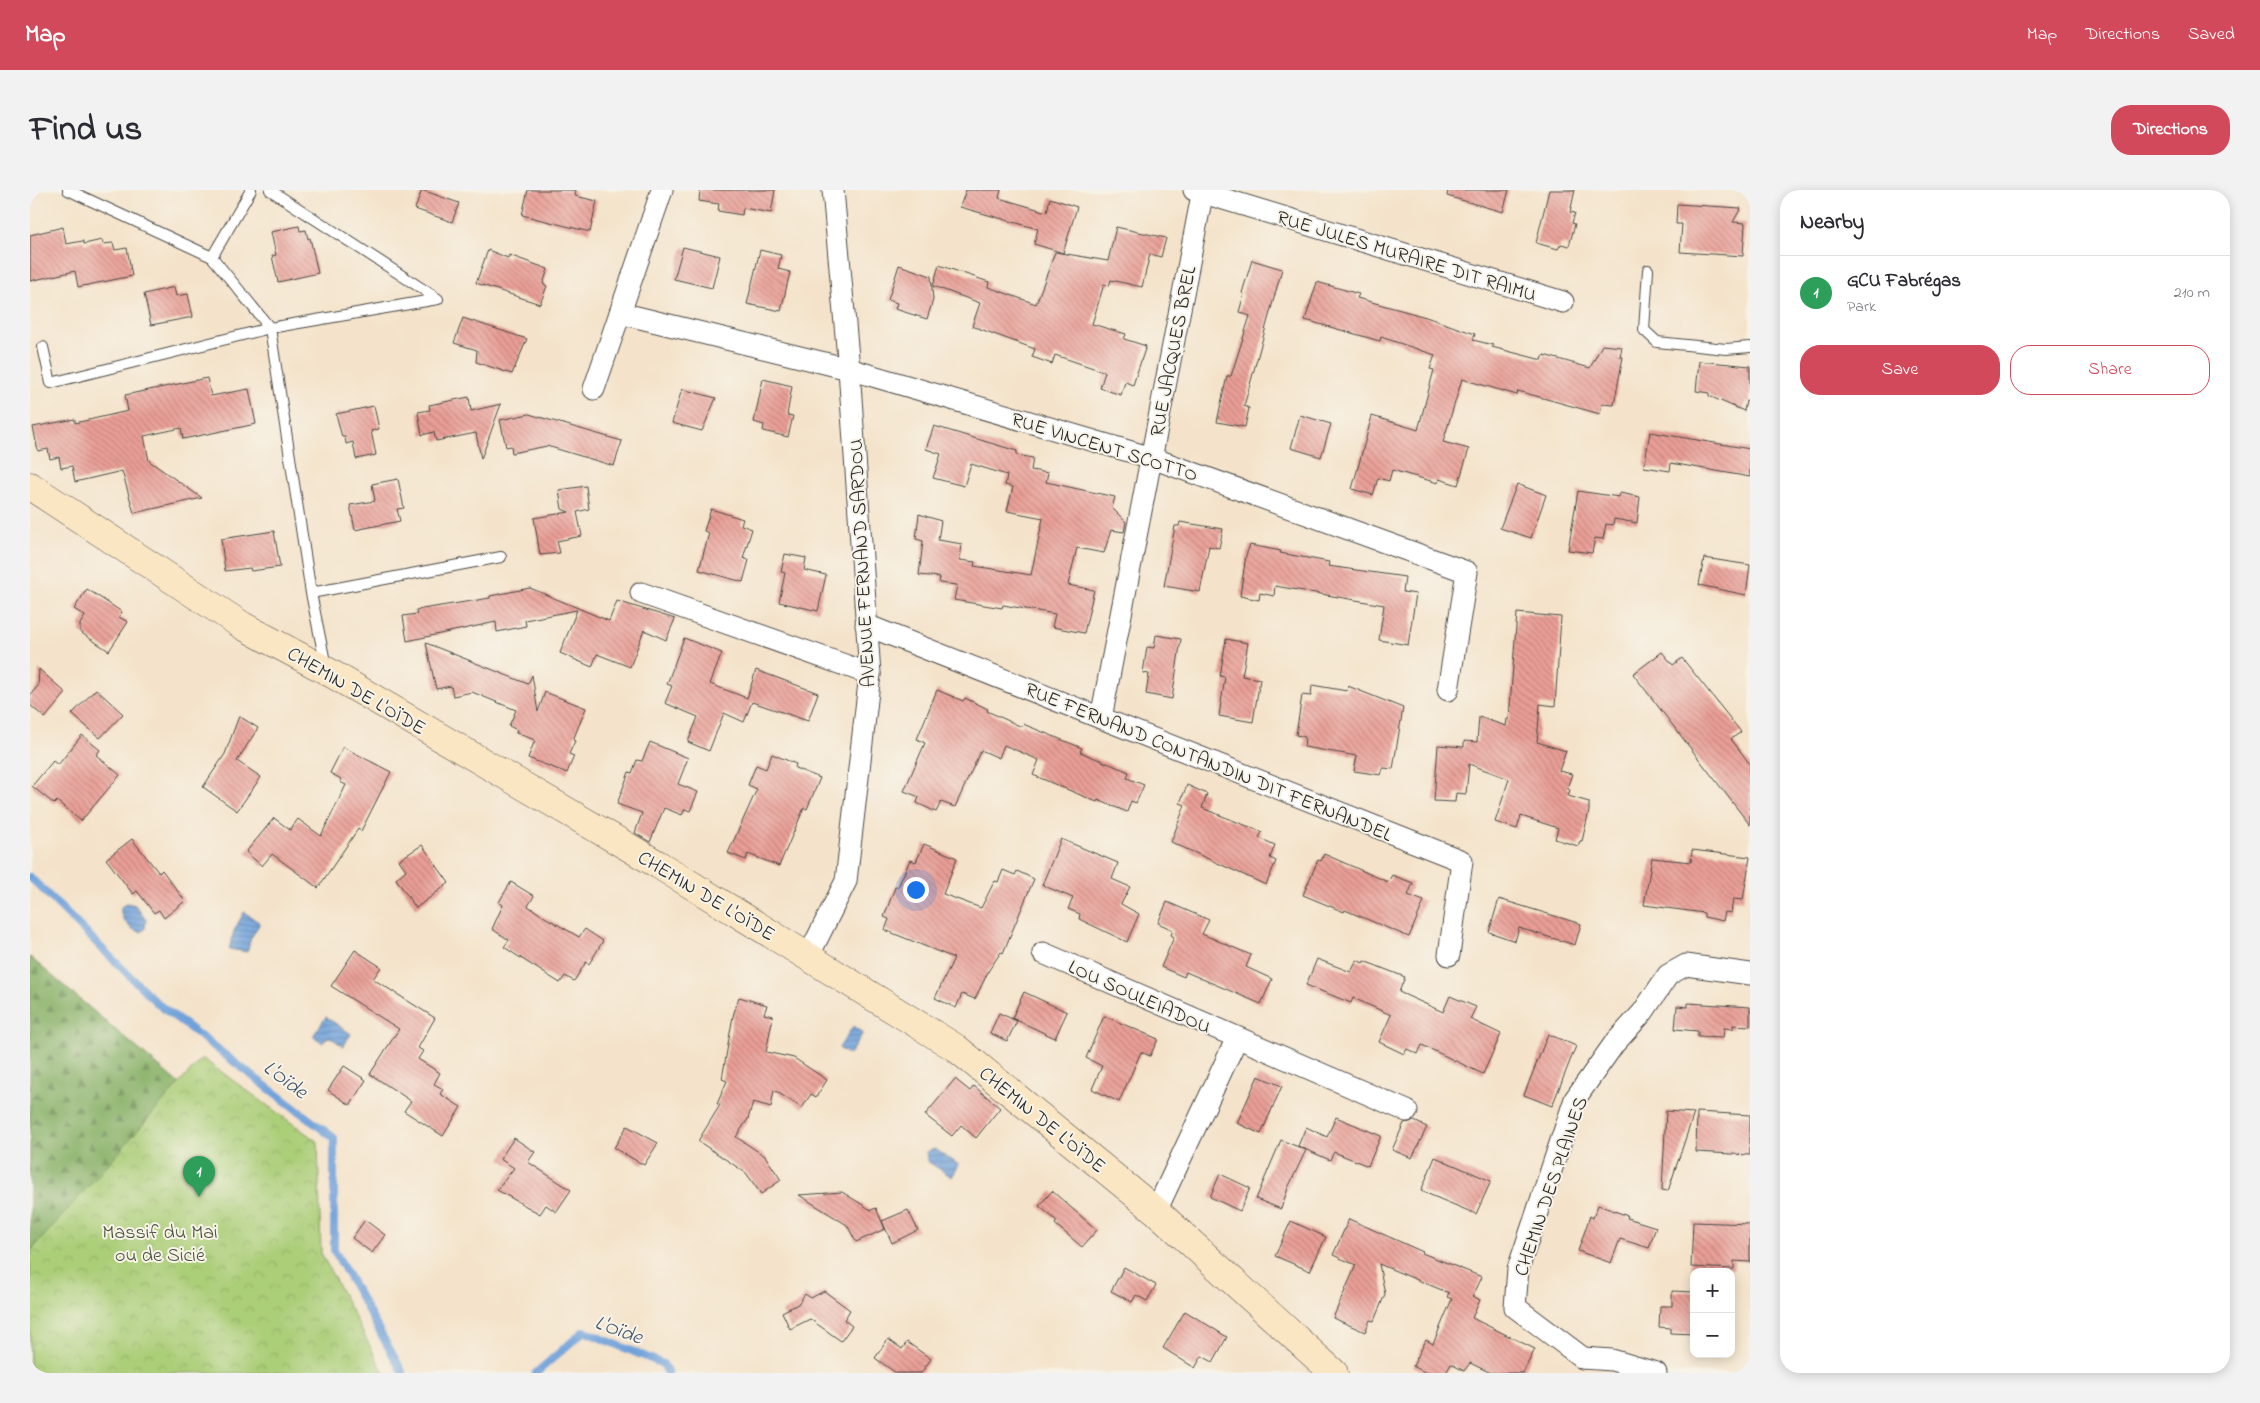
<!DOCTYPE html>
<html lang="en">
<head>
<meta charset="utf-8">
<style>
	:root { --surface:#fff; --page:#f2f2f3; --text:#2b2b33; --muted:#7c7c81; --line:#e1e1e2; --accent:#d1495b }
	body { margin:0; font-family:"Indie Flower",sans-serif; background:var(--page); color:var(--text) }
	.controls { position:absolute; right:15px; bottom:15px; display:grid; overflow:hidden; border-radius:10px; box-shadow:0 2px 12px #0003 }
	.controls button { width:45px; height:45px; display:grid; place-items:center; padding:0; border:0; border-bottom:1px solid var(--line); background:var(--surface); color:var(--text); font:25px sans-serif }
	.you { position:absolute; left:885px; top:699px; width:18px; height:18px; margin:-12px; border:4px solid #fff; border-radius:50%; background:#1a73e8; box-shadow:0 0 0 8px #1a73e833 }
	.badge { display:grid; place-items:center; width:32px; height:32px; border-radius:50%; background:var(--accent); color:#fff; font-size:16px; font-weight:700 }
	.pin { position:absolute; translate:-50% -41px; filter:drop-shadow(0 1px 2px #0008) }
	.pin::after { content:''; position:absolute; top:26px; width:18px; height:15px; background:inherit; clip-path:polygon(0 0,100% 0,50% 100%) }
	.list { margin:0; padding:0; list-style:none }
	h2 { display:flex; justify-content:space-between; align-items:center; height:65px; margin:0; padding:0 20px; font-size:21px }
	h2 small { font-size:16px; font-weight:400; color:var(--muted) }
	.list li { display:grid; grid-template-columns:32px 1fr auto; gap:15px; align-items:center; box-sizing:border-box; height:75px; padding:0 20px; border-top:1px solid var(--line) }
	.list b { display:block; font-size:19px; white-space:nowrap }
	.list p { margin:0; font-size:16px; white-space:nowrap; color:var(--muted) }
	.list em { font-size:16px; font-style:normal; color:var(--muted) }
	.actions { display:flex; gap:10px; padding:15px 20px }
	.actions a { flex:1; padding:11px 0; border:1px solid var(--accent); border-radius:20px; text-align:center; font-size:18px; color:var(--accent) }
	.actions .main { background:var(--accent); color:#fff }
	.map { position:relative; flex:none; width:1720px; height:1183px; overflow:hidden; border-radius:20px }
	header { display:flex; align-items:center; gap:30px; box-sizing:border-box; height:70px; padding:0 25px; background:var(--accent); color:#fff }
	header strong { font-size:24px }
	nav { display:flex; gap:28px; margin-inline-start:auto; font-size:18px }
	.intro { display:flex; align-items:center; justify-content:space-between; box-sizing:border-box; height:120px; padding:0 30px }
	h1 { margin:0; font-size:35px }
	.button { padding:12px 22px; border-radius:20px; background:var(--accent); color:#fff; font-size:18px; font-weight:700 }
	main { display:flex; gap:30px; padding:0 30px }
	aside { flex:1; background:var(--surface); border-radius:20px; box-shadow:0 2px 12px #0003 }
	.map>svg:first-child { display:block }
	.forest { fill:url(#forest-firs); stroke:#5a6e4a }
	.park { fill:url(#park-crowns); stroke:#6b7c52 }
	.water { fill:url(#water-rules); stroke:#4e6682 }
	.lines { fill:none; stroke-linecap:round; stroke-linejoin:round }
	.stream { stroke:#70a1da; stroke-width:8 }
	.building { fill:url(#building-back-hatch) }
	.lane-casing { stroke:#494743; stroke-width:12 }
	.street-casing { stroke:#494743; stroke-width:23 }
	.secondary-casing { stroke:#494743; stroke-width:29 }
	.lane { stroke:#fff; stroke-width:10 }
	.street { stroke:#fff; stroke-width:21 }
	.secondary { stroke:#fbe6c4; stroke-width:28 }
	.labels { text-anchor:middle; stroke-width:4; stroke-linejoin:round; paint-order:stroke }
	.street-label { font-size:20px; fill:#2b2b2b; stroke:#f7f3e8 }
	.park-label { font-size:20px; fill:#4b543e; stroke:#f7f3e8 }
	.water-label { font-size:21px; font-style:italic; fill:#435468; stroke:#f7f3e8 }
</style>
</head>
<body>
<header>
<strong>Map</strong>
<nav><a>Map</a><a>Directions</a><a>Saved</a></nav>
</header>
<div class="intro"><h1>Find us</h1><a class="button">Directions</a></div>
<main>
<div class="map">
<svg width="1720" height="1183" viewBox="0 0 1720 1183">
	<defs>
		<pattern id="forest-firs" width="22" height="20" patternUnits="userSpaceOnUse" patternTransform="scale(1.25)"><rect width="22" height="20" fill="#88b168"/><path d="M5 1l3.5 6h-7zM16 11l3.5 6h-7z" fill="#6f9056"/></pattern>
		<pattern id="park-crowns" width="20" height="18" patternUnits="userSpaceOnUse" patternTransform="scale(1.25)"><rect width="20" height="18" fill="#abce78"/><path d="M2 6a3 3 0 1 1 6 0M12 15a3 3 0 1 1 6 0" fill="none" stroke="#93b168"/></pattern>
		<pattern id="water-rules" width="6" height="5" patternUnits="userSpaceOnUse" patternTransform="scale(1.25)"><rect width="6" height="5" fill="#70a1da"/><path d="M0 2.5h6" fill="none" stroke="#5c83b1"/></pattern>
		<pattern id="building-back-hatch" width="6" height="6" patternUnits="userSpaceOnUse" patternTransform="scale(1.25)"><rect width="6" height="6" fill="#ea9f97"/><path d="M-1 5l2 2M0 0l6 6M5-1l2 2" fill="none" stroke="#be827b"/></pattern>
	</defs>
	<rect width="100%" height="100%" fill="#f7f3e8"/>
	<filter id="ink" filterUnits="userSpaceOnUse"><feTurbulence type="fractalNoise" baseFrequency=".02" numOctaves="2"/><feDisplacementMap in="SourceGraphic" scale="10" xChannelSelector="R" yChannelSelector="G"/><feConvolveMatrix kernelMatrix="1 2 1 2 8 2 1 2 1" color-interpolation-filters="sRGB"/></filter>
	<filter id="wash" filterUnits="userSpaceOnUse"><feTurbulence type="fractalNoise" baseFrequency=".0096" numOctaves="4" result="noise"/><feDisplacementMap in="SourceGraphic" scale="20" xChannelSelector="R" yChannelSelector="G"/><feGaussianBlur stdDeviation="1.12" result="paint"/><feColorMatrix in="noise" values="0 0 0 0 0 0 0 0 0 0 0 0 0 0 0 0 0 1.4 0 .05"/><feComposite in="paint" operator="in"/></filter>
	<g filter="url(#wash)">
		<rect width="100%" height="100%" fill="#f4e3ca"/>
		<path class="forest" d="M0 767 239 970 0 1183Z"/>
		<path class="park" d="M172 868 288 952 291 1063 354 1183H0V1062Z"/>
		<g class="water">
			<path d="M97 713 105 715 116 730 115 739 110 742C100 740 89 728 91 717Z"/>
			<path d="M214 722 230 733 221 748 217 762 199 759 204 741Z"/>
			<path d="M296 827 321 844 313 856 300 847 296 848 293 853 283 846Z"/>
			<path d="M823 836 833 843 819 865 809 858Z"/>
			<path d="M905 959 929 975 922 987 897 971 896 962Z"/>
		</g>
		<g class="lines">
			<g class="stream">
				<path d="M0 687 128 814 304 948V1060L373 1183"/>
				<path d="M506 1183 554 1141 633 1174 638 1183"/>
			</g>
		</g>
		<g id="blocks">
			<g class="building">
				<path d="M392 0 429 13 422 32 385 19Z"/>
				<path d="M498 0H546L545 6 567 11 560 42 492 25Z"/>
				<path d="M670 0H745L741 23 713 18 712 25 688 21 689 14 669 11Z"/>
				<path d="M936 0H971L969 8 1017 22 1020 8 1047 17 1033 63 1004 54 1008 39 930 17Z"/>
				<path d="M1418 0H1479L1473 22 1417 6Z"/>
				<path d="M1519 0H1545L1540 22 1545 23 1542 33 1545 34 1539 56 1531 54 1528 59 1506 53Z"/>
				<path d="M1647 14 1711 18 1703 32 1715 33 1713 66 1650 62 1652 34H1646Z"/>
				<path d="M269 36 270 41 276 40 278 49 280 48 288 83 248 92 242 66 246 65 241 42Z"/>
				<path d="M33 37 36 54 53 51 54 54 72 50 73 54 83 53 85 60 97 58 102 86 48 97 45 81 0 91V45Z"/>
				<path d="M1086 37 1136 48 1131 67 1120 64 1112 97 1081 90 1079 96 1074 94 1062 134 1096 144 1094 149 1116 156 1103 195 1095 192 1091 205 1070 198 1075 182 1025 165 1022 174 1002 167 1005 159 942 136 950 113 903 96 909 75 959 92 958 97 1006 114 1025 62 1078 71Z"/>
				<path d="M653 57 690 66 682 98 644 89Z"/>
				<path d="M458 60 478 68 479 65 518 79 513 94 517 96 510 114 446 93Z"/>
				<path d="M730 60 751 65 748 79 760 82 751 121 717 114Z"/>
				<path d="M1222 70 1252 79 1214 216 1219 218 1215 237 1187 232 1197 186H1201L1220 126 1209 122 1214 104 1212 103Z"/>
				<path d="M869 75 901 86 903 110 897 129 865 119 867 113 858 110Z"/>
				<path d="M1287 92 1329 104 1327 108 1396 127 1445 144 1443 150 1463 155 1462 157 1512 170 1514 165 1560 178 1572 155 1592 157 1590 167H1593L1584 215 1572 214 1570 224 1488 201 1487 205 1432 189 1413 252 1439 259 1428 295 1409 289 1408 293 1362 280 1359 291 1348 288 1343 305 1322 299 1342 226 1388 240 1404 180 1400 179 1405 165 1351 147 1350 151 1275 130Z"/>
				<path d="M144 97 146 106 158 104 163 127 121 135 114 104Z"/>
				<path d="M433 128 497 149 482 184 446 172 447 160 424 153Z"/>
				<path d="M1669 171 1720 176V212L1716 211 1714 221 1679 206V203L1666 201Z"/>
				<path d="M177 188 181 206 219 199 226 234 153 249 151 238 114 246 119 271 172 308 104 323 92 281 45 292 42 276 31 278 29 267 20 269 18 259 8 261 3 237 45 229V233L98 221 95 205Z"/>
				<path d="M733 189 762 196 757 225 763 226 758 247 733 241 734 235 724 232Z"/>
				<path d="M652 199 686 208 672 241 642 233Z"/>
				<path d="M439 207 441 221 471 214 451 269 446 243 406 251 404 242 392 245 388 222 400 220 399 215Z"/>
				<path d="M344 216 349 239 341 241 346 265 326 269 323 252 316 254 315 247H312L306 224Z"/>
				<path d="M499 224 592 251 584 276 517 256 482 263 481 256 476 257 470 230Z"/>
				<path d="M1270 225 1301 234 1291 267 1261 258Z"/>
				<path d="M904 236 987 261V265L1003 268 1001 280 1018 283 1016 292 1085 307 1082 318 1096 332 1094 342 1081 340 1074 363 1047 358 1038 395 1064 400 1054 443 1022 437 1025 424 973 415 972 418 924 410 927 395 909 393 910 387 889 385 893 351 886 349 889 324 911 331 908 350 932 354 930 370 945 372 944 376 1001 385 1013 328 977 321 983 297 975 295 977 285 941 274 934 296 903 288 911 264 896 259Z"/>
				<path d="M1620 242 1720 259V287L1641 273 1640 281 1614 277Z"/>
				<path d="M368 289 374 318 367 319 370 331 325 340 320 315 345 311 342 294Z"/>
				<path d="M1487 294 1516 305 1501 348 1470 338Z"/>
				<path d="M556 296 559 319 547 322 552 346 527 351 530 363 510 365 504 328 539 322 532 319 529 300Z"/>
				<path d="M1548 301 1589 307 1590 303 1610 307 1607 333 1584 329 1583 335 1576 334 1573 349 1565 348 1562 363 1538 360Z"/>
				<path d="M681 319 713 329 711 335 722 339 713 368 719 370 713 392 669 380 679 343 674 341Z"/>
				<path d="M1150 332 1193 339 1189 358 1179 356 1170 402 1134 396 1145 336H1149Z"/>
				<path d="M244 341 250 377 221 381 220 378 195 381 191 349Z"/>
				<path d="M1220 355 1251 361 1250 363 1299 372 1298 376 1375 387 1373 402 1386 404 1378 455 1349 450 1354 415 1245 396 1244 406 1230 403 1229 410 1210 406 1216 365Z"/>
				<path d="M755 364 776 368 774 380 796 385 788 421 749 412 755 383 751 382Z"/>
				<path d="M1674 368 1720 375 1716 405 1669 395Z"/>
				<path d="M500 398 579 431 587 411 645 429 636 450 614 440 600 477 567 464 562 477 530 463 547 420 495 430 496 436 467 442 466 432 377 451 373 426 387 424 386 420 460 408V406Z"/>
				<path d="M57 399 92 422 89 427 98 432 79 461 50 442V434L55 426 44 419Z"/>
				<path d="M1487 423 1531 427 1525 516 1510 514 1507 552 1536 561 1529 581 1542 584 1537 598 1540 600 1538 606 1559 612V621L1552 651H1550L1548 656 1525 649 1528 638 1491 626 1487 639 1465 632 1479 589 1439 574 1436 604 1426 603 1425 612 1404 611 1408 555 1434 557V551L1447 552 1449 527 1476 536 1477 529H1479Z"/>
				<path d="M1126 445 1151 449 1142 509 1116 504 1119 484 1113 483 1117 457 1124 458Z"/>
				<path d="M654 448 692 463 680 494 717 508 726 480 788 503 778 531 722 512 714 532 694 523 679 561 658 552 668 527 635 513 642 496 637 494Z"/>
				<path d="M1196 449 1218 453 1212 486 1230 489 1223 532 1189 526 1195 487 1190 486Z"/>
				<path d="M396 453 498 494 502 485 508 522 515 502 556 518 543 550 545 551 539 564 544 566 537 583 498 568 505 550 486 543 487 540 479 536 486 520 442 502 423 506 421 496 406 499Z"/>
				<path d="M1632 462 1643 475 1652 468 1711 542 1701 549 1720 574V635L1603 484Z"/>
				<path d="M9 479 36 503 15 528 0 515V505L8 496Z"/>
				<path d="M1282 495 1317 501 1318 496 1373 518 1363 579 1353 578 1351 585 1324 581 1327 566 1274 557 1275 547 1266 545 1272 505 1281 506Z"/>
				<path d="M66 499 93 524 70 548 42 524Z"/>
				<path d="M907 500 933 511 935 508 958 519 957 521 992 537 993 534 1052 558 1050 562 1099 582 1097 588 1114 595 1106 613 1101 611 1097 622 1068 610 1067 612 1003 585 1009 570 974 555 969 568 951 560 925 617 911 612 906 622 887 613 889 607 874 601 895 553 887 549Z"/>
				<path d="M209 526 228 538 207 571 231 587 207 621 173 597 195 564Z"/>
				<path d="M52 545 70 560 66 565 90 585 51 631 27 611 24 614 2 596 23 571 28 575Z"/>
				<path d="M620 552 658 568 648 594 668 602 660 621 655 619 652 625 634 618 620 652 605 643 612 623 587 614 599 582 602 583 607 570 612 571Z"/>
				<path d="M313 557 361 582 331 641 328 639 288 698 242 664 232 676 216 662 244 628 260 640 268 629 291 646 316 595 310 592 311 589 300 583Z"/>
				<path d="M742 564 766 574 765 578 790 588 777 619 774 618 749 676 718 664 716 670 698 663 727 599 718 595 726 575 736 579Z"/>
				<path d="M1157 595 1177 604 1172 618 1232 642 1229 648 1245 655 1240 668 1246 671 1236 695 1141 652 1155 615 1150 613Z"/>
				<path d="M102 649 129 683 132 680 155 711 134 728 129 720 124 723 107 701 103 704 76 669Z"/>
				<path d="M1031 649 1088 673 1082 689 1100 697 1091 714 1109 724 1097 752 1049 729 1050 724 1038 719 1043 708 1012 695Z"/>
				<path d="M894 654 927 668 913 704 951 718 962 696 965 691 968 692 973 680 985 685 987 681 1004 689 973 763 971 762 959 780 945 809 932 804 926 818 905 808 924 768 855 740 859 729 854 727 865 697H868L880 670 886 672Z"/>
				<path d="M392 655 419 693 386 718 366 689 376 680 369 670Z"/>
				<path d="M1662 660 1720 667 1713 710 1703 709 1701 723 1695 722 1693 731 1674 727V723L1614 715 1622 668 1661 672Z"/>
				<path d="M1294 664 1358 692 1362 685 1383 693 1378 705 1394 711 1379 747 1315 720 1314 722 1273 705 1288 670 1291 671Z"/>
				<path d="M481 692 504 706 498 716 513 726 549 747 555 739 573 751 559 774 556 772 544 791 535 786 530 793 486 765 474 757 479 750 462 739 473 715 469 712Z"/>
				<path d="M1469 709 1551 734 1545 755 1489 738 1485 751 1459 742Z"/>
				<path d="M1137 712 1179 730 1172 744 1221 765 1216 777 1242 789 1231 814 1156 782 1154 787 1131 777 1144 747 1141 745 1143 740 1128 733Z"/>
				<path d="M325 760 351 777 343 789 405 828 388 858 393 861 388 869 410 883 404 894 413 899 410 904 431 917 413 946 374 921 381 911 340 884 369 839 301 796Z"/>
				<path d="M1287 769 1321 782 1327 770 1333 773 1334 771 1375 787 1369 802 1413 822 1420 806 1446 817 1440 829 1471 844 1453 884 1392 855 1388 864 1377 859 1374 864 1349 852 1361 825 1323 808 1321 813 1276 795Z"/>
				<path d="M994 802 1037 822 1025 848 982 828Z"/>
				<path d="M709 807 737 815 734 824 743 826 736 862 764 868 797 890 786 907 781 904 772 918 744 900 741 917 723 912 718 929 706 947 735 966 751 990 731 1004 716 983 668 951 690 915 687 914 697 891 692 889 703 826Z"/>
				<path d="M1658 813 1720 817V836L1703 835V839L1694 838 1693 848 1668 847V841L1645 839 1647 816 1658 817Z"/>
				<path d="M969 823 987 831 977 851 960 843Z"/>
				<path d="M1074 826 1128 849 1120 866 1111 862 1089 912 1062 899 1072 876 1056 868Z"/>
				<path d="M1518 844 1546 856 1522 916 1494 905Z"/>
				<path d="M314 876 336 890 320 915 298 900Z"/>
				<path d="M1228 886 1252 896 1231 944 1207 933Z"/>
				<path d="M925 889 940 901 944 896 970 918 946 948 931 935 922 946 895 925Z"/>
				<path d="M1636 921 1664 923 1638 1001 1632 1000Z"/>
				<path d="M1667 922 1720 925V965L1666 962Z"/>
				<path d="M1306 927 1351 946 1338 976 1304 962 1300 970 1268 956 1276 937 1297 947Z"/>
				<path d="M1384 931 1397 937 1382 968 1362 960 1374 933Z"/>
				<path d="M597 936 628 953 614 975 584 958Z"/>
				<path d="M484 948 505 962 498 972 541 1000 526 1022 516 1015 510 1024 467 1000 484 978 470 969Z"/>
				<path d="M1251 950 1276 960 1258 998 1251 1019 1226 1009Z"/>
				<path d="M1405 967 1461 991 1446 1024 1391 1001Z"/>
				<path d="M1190 984 1220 998 1210 1021 1180 1007Z"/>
				<path d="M1022 1001 1067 1040 1052 1057 1025 1034 1027 1031 1009 1016Z"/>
				<path d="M812 1002 841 1020 846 1018 855 1039 826 1052 817 1035 769 1005Z"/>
				<path d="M1568 1015 1598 1026 1597 1028 1626 1037 1619 1058 1590 1049 1581 1073 1548 1061 1560 1026 1563 1028Z"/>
				<path d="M878 1020 888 1040 862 1053 852 1031Z"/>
				<path d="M1319 1029 1393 1062 1392 1063 1452 1087 1443 1106 1450 1110 1442 1128 1505 1159 1493 1183H1461L1440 1173 1434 1181 1421 1174 1416 1183H1396L1383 1176 1396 1150 1403 1154 1422 1109 1417 1107 1419 1103 1349 1074 1355 1104 1344 1131 1340 1130 1335 1142 1303 1128 1326 1075 1303 1065Z"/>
				<path d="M335 1030 355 1045 342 1063 322 1048Z"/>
				<path d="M1261 1031 1296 1047 1280 1081 1245 1066Z"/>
				<path d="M1663 1032 1720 1034V1072L1704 1071V1079L1661 1077Z"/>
				<path d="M1094 1077 1126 1095 1117 1111 1106 1105 1102 1112 1081 1101Z"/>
				<path d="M794 1101 820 1120 814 1130 822 1136 811 1151 780 1129 760 1139 752 1122 768 1114 775 1104 781 1108Z"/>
				<path d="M1642 1101 1664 1102V1144L1640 1143V1138L1629 1137 1630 1116H1642Z"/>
				<path d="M1155 1121 1197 1147 1183 1172 1172 1166 1165 1178 1133 1158Z"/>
				<path d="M858 1149 872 1159 877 1152 901 1169 891 1183H866L845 1168Z"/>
			</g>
		</g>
	</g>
	<g filter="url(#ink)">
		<use href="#blocks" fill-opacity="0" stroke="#494743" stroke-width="1"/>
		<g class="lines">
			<defs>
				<g id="lane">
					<path d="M38 0 182 67 240 138 281 403 296 477"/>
					<path d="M182 67 221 0"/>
					<path d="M1618 80 1614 140 1627 152 1696 159 1720 157"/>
					<path d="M13 157 21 193 240 138 408 109 240 0"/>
					<path d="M281 403 471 367"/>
				</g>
				<g id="street">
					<path d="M1164 0 1533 112"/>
					<path d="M590 123 819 179 1122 268 1437 382 1418 500"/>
					<path d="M564 199 632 0"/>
					<path d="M611 403 840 484"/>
					<path d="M836 435 1432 671 1419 765"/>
					<path d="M1071 528 1173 0"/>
					<path d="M1013 763 1377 921"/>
					<path d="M778 767 816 691 840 484 819 179 803 0"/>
					<path d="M1126 1021 1207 848"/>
					<path d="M1553 1168 1485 1117 1488 1079 1545 909 1584 854 1613 822 1638 785 1656 775 1720 784"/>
					<path d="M1553 1168 1582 1170 1626 1183"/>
				</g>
				<path id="secondary" d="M0 296 213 436 297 481 629 675 926 858 1126 1021 1304 1183"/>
			</defs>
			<use href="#lane" class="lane-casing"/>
			<use href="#street" class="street-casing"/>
			<use href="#secondary" class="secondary-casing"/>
			<use href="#lane" class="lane"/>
			<use href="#street" class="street"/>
			<use href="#secondary" class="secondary"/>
		</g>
	</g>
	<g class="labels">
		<g class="street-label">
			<text transform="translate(1377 65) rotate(17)" y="7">RUE JULES MURAIRE DIT RAIMU</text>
			<text transform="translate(1142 161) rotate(-79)" y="7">RUE JACQUES BREL</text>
			<text transform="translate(1075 256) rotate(17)" y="7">RUE VINCENT SCOTTO</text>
			<text transform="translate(831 373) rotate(-93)" y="7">AVENUE FERNAND SARDOU</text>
			<text transform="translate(327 500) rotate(30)" y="7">CHEMIN DE L'OÏDE</text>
			<text transform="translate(1179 571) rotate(22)" y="7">RUE FERNAND CONTANDIN DIT FERNANDEL</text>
			<text transform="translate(677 705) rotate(31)" y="7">CHEMIN DE L'OÏDE</text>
			<text transform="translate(1110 806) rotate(24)" y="7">LOU SOULEIADOU</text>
			<text transform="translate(1013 929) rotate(39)" y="7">CHEMIN DE L'OÏDE</text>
			<text transform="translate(1520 996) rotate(-71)" y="7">CHEMIN DES PLAINES</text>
		</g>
		<g class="park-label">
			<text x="130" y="1048">Massif du Mai<tspan x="130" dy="23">ou de Sicié</tspan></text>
		</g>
		<g class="water-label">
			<text transform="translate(256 889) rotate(37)" y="7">L'Oïde</text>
			<text transform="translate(589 1139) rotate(20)" y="7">L'Oïde</text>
		</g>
	</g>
</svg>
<div class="controls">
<button>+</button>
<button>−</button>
</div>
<div class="you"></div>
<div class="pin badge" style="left:169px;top:1007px;background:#2e9e5b">1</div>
</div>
<aside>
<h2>Nearby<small></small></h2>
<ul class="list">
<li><span class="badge" style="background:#2e9e5b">1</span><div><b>GCU Fabrégas</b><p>Park</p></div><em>210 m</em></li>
</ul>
<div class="actions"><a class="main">Save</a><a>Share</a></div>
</aside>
</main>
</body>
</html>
